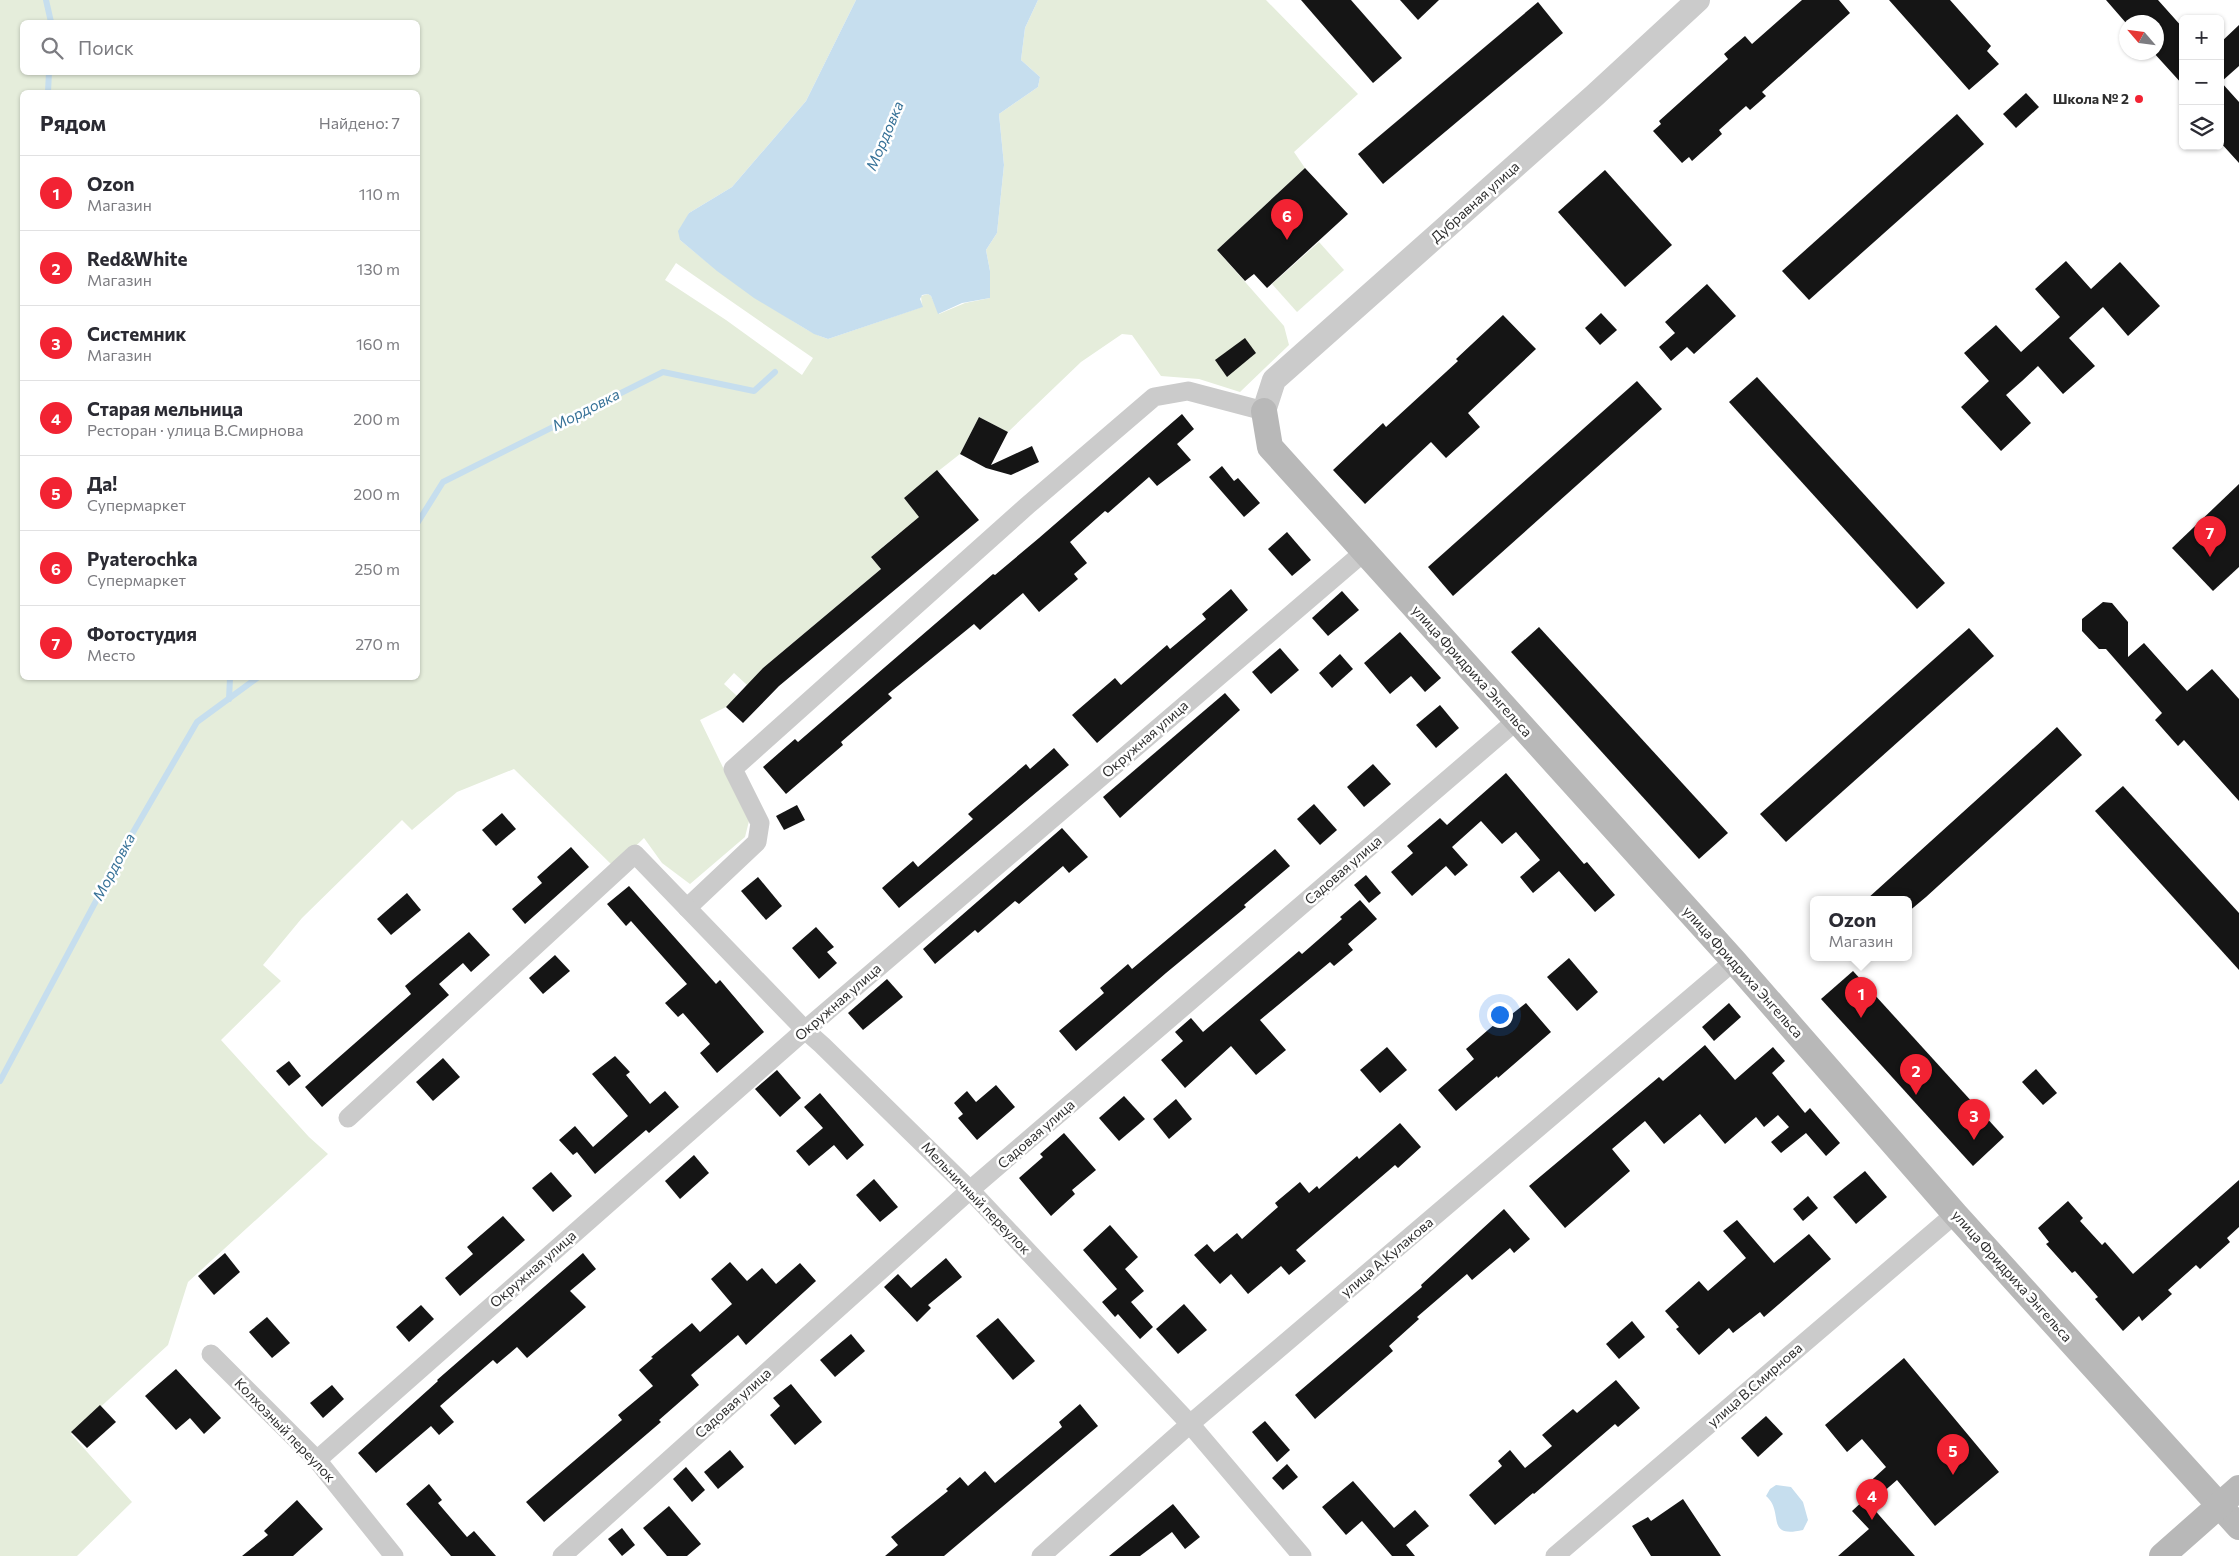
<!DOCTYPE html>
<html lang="ru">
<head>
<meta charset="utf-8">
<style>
	:root { --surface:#fff; --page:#f2f2f3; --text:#2b2b33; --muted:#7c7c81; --line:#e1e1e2; --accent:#f22333 }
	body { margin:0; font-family:Commissioner,sans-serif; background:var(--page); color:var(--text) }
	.controls { position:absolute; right:15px; top:15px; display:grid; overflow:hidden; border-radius:8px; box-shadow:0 1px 4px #0004 }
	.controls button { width:45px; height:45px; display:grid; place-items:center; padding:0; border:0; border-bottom:1px solid var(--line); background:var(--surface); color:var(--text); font:25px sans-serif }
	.compass { position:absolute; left:2119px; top:15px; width:45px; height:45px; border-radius:50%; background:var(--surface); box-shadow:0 1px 4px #0004; rotate:298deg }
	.you { position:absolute; left:1499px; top:1014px; width:18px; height:18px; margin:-12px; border:4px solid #fff; border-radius:50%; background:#1a73e8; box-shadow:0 0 0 8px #1a73e833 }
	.badge { display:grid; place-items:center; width:32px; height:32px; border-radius:50%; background:var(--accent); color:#fff; font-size:16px; font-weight:700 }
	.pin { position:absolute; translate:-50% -41px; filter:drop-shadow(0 1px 2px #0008) }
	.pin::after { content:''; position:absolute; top:26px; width:18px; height:15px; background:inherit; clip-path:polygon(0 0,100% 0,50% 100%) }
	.popup { position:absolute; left:1810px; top:896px; width:102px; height:65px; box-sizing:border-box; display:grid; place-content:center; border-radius:8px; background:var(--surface); filter:drop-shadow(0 1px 4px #0005); font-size:16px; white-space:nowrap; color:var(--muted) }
	.popup b { font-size:19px; color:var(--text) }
	.popup::after { content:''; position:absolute; left:50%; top:100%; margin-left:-10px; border:10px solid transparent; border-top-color:var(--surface) }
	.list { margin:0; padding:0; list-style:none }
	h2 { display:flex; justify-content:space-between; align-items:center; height:65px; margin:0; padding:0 20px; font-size:21px }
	h2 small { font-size:16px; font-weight:400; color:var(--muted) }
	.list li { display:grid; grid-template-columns:32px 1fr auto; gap:15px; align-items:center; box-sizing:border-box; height:75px; padding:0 20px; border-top:1px solid var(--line) }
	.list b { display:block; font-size:19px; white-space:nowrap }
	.list p { margin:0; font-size:16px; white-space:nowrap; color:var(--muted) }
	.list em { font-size:16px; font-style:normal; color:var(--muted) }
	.icon { flex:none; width:28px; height:28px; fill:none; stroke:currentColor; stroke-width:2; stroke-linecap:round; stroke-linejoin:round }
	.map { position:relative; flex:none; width:2239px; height:1556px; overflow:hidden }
	.search { position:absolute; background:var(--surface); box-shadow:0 1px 4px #0004; left:20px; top:20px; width:400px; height:55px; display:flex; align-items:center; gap:12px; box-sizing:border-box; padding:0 18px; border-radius:8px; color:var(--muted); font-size:19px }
	.panel { position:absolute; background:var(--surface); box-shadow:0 1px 4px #0004; left:20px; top:90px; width:400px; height:590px; border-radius:8px }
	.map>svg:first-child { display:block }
	.green { fill:#e5eddb; fill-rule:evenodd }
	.water { fill:#c6deee }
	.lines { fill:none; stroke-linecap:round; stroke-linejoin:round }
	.stream { stroke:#c6deee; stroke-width:6 }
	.building { fill:#151515 }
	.minor { stroke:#cbcbcb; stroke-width:19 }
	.tertiary { stroke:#cbcbcb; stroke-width:24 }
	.secondary { stroke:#b8b8b8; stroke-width:26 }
	.poi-dot { fill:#f22333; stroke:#fff; stroke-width:2 }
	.labels { text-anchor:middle; stroke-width:5; stroke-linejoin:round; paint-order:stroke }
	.poi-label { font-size:14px; font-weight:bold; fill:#2e2e2e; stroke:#fff; text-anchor:end }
	.street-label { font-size:14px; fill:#2e2e2e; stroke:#fff }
	.water-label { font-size:15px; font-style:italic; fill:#367197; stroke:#fff }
</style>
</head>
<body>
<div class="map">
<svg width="2239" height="1556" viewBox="0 0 2239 1556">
	<rect width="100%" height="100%" fill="#fff"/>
	<g class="green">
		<path d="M0 0H856L806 101 732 187 689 213 680 240C711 266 742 290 777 311 794 321 809 333 828 339L922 307 921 296 928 294 931 296 939 314 965 303 990 298V271L986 250 997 233 1004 165 999 114 1038 87 1040 77 1021 60 1025 28 1038 0H1266L1358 94 1294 152 1305 168 1217 250 1284 326 1289 345 1240 392 1199 379 1161 376 1132 335 1122 334 1081 362 1008 432 979 417 960 454 904 498 924 523 898 534 871 557 881 569 763 668 747 685 734 673 724 684 737 696 726 707 700 720 749 821 745 837 690 884 662 863 644 838 614 867 514 769 457 792 412 830 402 820 302 918 263 965 281 981 221 1040 309 1137 328 1154 188 1282 168 1345 71 1434 132 1502 77 1556H0ZM22 22H418V72H22ZM22 92H418V678H22ZM676 263 813 358 802 375 726 320 665 280Z"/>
		<path d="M1319 242 1344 270 1297 312 1272 284Z"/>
	</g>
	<g class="water">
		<path d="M856 0H1038L1025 28 1021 60 1040 77 1038 87 999 114 1004 165 997 233 986 250 990 271V298L962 303 938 314 931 296 928 294 922 295 920 299 923 307 828 339 814 334 754 298 717 271 680 240 678 231 689 213 732 187 806 101Z"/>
		<path d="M1776 1485 1791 1487 1803 1502 1808 1520 1803 1530C1764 1539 1785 1512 1766 1496L1770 1489Z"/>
	</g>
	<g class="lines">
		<g class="stream">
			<path d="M46 0 51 22"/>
			<path d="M48 92 49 72"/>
			<path d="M418 522 443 482 663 372 754 391 775 372"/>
			<path d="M229 699 230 678"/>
			<path d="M0 1081 128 841 197 722 257 678"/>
		</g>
	</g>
	<g class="building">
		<path d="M1301 0H1351L1402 58 1373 83Z"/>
		<path d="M1400 0H1439L1418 20Z"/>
		<path d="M1802 0H1839L1850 13 1762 92 1766 96 1750 110 1746 106 1719 130 1722 134 1692 161 1689 157 1682 163 1653 131 1661 124 1659 121 1728 59 1724 54 1745 36 1752 44Z"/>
		<path d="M1889 0H1950L1991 46 1987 51 1999 64 1969 90Z"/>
		<path d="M2106 0H2158L2183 28V85L2153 52H2156V22L2126 23Z"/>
		<path d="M1538 2 1563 33 1383 184 1358 154Z"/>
		<path d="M2239 25V66L2221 82 2239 102V163L2220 142V43Z"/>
		<path d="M2026 93 2039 107 2016 128 2003 114Z"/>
		<path d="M1957 114 1984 144 1809 300 1782 271Z"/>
		<path d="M1305 168 1348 214 1267 288 1254 274 1245 281 1217 250Z"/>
		<path d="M1605 170 1672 245 1625 287 1558 212Z"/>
		<path d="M2066 261 2091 289 2120 262 2160 306 2128 336 2103 307 2069 338 2095 366 2063 394 2038 366 2022 381 2006 395 2031 423 2001 451 1961 407 1989 381 1964 353 1996 325 2021 352 2060 317 2035 289Z"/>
		<path d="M1707 284 1736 316 1694 354 1687 347 1671 361 1659 347 1675 333 1665 322Z"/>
		<path d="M1601 313 1617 330 1600 345 1585 328Z"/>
		<path d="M1503 315 1536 349 1468 413 1480 427 1446 458 1431 442 1365 504 1333 470 1383 423 1386 427 1458 361 1456 359Z"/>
		<path d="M1245 338 1256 353 1227 377 1215 360Z"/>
		<path d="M1757 377 1945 583 1917 609 1729 402Z"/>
		<path d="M1637 381 1662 409 1453 596 1428 567Z"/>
		<path d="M1182 414 1194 429 1177 444 1191 460 1157 486 1149 477 1108 513 1105 511 1070 542 1087 563 1074 574 1078 579 1039 612 1023 593 980 630 974 624 888 694 892 698 841 742 843 745 786 794 763 767 795 739 798 742 993 574 995 575 1039 538Z"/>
		<path d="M979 417 1008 432 991 465 1032 446 1039 462 1011 475 986 468 960 454Z"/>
		<path d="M1222 466 1234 481 1238 478 1260 503 1244 517 1209 477Z"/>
		<path d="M937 470 979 520 779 686 743 723 726 707 763 668 881 569 871 557 919 517 904 498Z"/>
		<path d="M2239 484V567L2213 591 2172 548Z"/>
		<path d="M1287 532 1311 560 1292 576 1268 549Z"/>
		<path d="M1231 589 1248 610 1097 743 1072 715 1115 678 1121 685 1167 645 1170 649 1206 619 1202 614Z"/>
		<path d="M1342 591 1359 610 1328 636 1312 618Z"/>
		<path d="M2103 602 2112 603 2128 622V657L2144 643 2187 691 2212 669 2239 699V801L2184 740 2178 746 2155 720 2162 713 2106 649H2099L2082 631V619Z"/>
		<path d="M1539 627 1728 833 1699 859 1511 652Z"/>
		<path d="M1969 628 1994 656 1786 842 1760 814Z"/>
		<path d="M1400 632 1441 678 1425 692 1411 676 1390 694 1364 663Z"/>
		<path d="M1280 648 1299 670 1271 694 1252 672Z"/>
		<path d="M1340 654 1353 669 1332 688 1319 673Z"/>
		<path d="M1225 693 1240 710 1120 818 1103 797Z"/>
		<path d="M1440 705 1459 728 1436 748 1416 725Z"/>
		<path d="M2057 727 2082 755 1926 897 1908 912V899H1867Z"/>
		<path d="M1054 748 1069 765 899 908 882 888 913 861 918 867 973 819 968 814 1026 764 1030 769Z"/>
		<path d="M1373 764 1391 784 1364 807 1347 787Z"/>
		<path d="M1506 773 1584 864 1587 862 1615 895 1595 912 1559 871 1533 893 1520 877 1540 860 1516 832 1502 844 1481 821 1452 847 1468 865 1455 876 1446 866 1412 896 1391 872 1413 853 1407 846 1440 818 1447 825Z"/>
		<path d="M2123 786 2239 913V970L2095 811Z"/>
		<path d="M1314 804 1337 830 1320 845 1297 819Z"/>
		<path d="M797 805 805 820 784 830 776 816Z"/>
		<path d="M502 813 516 829 496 846 482 830Z"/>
		<path d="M1062 828 1088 857 1069 873 1063 866 1019 904 1015 901 978 933 975 930 935 964 923 949Z"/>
		<path d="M571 847 589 867 525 924 512 909 542 883 537 877Z"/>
		<path d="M1275 849 1290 866 1244 905 1246 907 1166 973 1076 1051 1059 1031 1104 993 1100 988 1128 964 1132 969Z"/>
		<path d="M1366 875 1381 893 1369 903 1354 885Z"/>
		<path d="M758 877 782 906 766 920 741 891Z"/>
		<path d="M629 886 716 984 720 980 764 1032 717 1073 700 1053 710 1044 683 1013 678 1017 665 1003 687 984 631 921 626 926 607 904Z"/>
		<path d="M407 893 421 910 391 935 377 919Z"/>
		<path d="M1360 900 1377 919 1348 944 1353 950 1334 966 1330 962 1260 1020 1286 1050 1256 1075 1231 1046 1185 1088 1161 1060 1183 1041 1175 1032 1191 1018 1203 1032 1299 951 1302 954 1342 919 1340 917Z"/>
		<path d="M816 927 834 947 827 952 837 963 819 979 792 948Z"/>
		<path d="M469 932 490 955 471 972 463 963 439 984 449 995 322 1107 305 1087 411 994 405 986Z"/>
		<path d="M555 955 570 971 543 994 529 978Z"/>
		<path d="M1569 958 1598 992 1577 1011 1547 977Z"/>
		<path d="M1853 971 2004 1137 1973 1166 1821 999Z"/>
		<path d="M887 979 903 997 863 1030 848 1013Z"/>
		<path d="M1526 1003 1551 1032 1498 1078 1497 1076 1456 1111 1438 1090 1474 1059 1466 1049 1510 1011 1512 1014Z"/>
		<path d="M1729 1003 1741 1017 1714 1041 1702 1027Z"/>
		<path d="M1705 1045 1735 1080 1773 1047 1785 1061 1772 1073 1805 1113 1810 1108 1840 1143 1826 1156 1806 1133 1781 1153 1771 1142 1789 1127 1778 1115 1764 1127 1756 1117 1725 1144 1700 1114 1664 1144 1645 1121 1612 1149 1630 1171 1565 1228 1529 1186 1659 1077 1663 1081Z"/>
		<path d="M1387 1047 1407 1070 1380 1093 1360 1070Z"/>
		<path d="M615 1056 630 1072 626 1075 650 1104 665 1091 679 1107 649 1133 646 1130 595 1174 577 1152 573 1155 559 1140 575 1126 593 1147 628 1116 592 1074Z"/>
		<path d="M443 1058 460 1077 433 1101 416 1082Z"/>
		<path d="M289 1061 301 1076 289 1086 276 1071Z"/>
		<path d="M2036 1069 2057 1093 2043 1105 2022 1082Z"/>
		<path d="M777 1070 801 1098 780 1117 755 1089Z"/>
		<path d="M996 1085 1015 1107 977 1140 958 1118 963 1114 954 1103 967 1091 976 1102Z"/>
		<path d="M820 1093 864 1145 847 1160 834 1145 809 1166 796 1151 823 1128 804 1107Z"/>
		<path d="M1124 1096 1145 1119 1119 1141 1099 1118Z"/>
		<path d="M1176 1099 1192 1119 1169 1139 1153 1119Z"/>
		<path d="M1400 1123 1421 1147 1398 1168 1395 1165 1296 1250 1306 1261 1289 1275 1281 1266 1248 1294 1231 1274 1220 1284 1194 1255 1207 1244 1214 1252 1237 1233 1242 1239 1278 1207 1275 1203 1300 1182 1309 1193 1317 1186 1319 1189 1357 1156 1359 1159Z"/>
		<path d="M1064 1133 1096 1170 1072 1190 1075 1194 1051 1216 1019 1178 1043 1157 1040 1154Z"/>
		<path d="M694 1155 709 1173 680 1199 665 1181Z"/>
		<path d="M1865 1171 1887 1197 1856 1224 1833 1197Z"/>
		<path d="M551 1172 572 1196 553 1212 532 1188Z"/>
		<path d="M874 1179 898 1207 880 1222 856 1195Z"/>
		<path d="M2239 1180V1227L2227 1238 2230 1242 2200 1269 2196 1265 2168 1290 2172 1294 2142 1321 2139 1316 2123 1331 2095 1299 2098 1297 2075 1271 2072 1273 2046 1244 2049 1242 2038 1228 2068 1201 2083 1218 2080 1221 2102 1245 2105 1242 2133 1274Z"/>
		<path d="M1808 1196 1818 1208 1803 1221 1793 1209Z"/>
		<path d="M1504 1209 1530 1239 1514 1253 1510 1248 1472 1280 1467 1274 1417 1317 1419 1319 1389 1346 1393 1351 1315 1419 1295 1395 1422 1287 1421 1285Z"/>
		<path d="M503 1216 525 1240 460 1296 445 1278 473 1254 467 1247Z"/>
		<path d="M1737 1220 1774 1263 1809 1234 1831 1259 1764 1317 1760 1312 1733 1333 1729 1328 1699 1355 1676 1329 1679 1327 1665 1311 1699 1281 1708 1291 1746 1258 1723 1231Z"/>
		<path d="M1110 1225 1138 1257 1125 1269 1144 1291 1131 1302 1153 1327 1140 1339 1118 1314 1115 1317 1102 1302 1117 1289 1083 1250Z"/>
		<path d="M225 1253 240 1272 214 1295 198 1276Z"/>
		<path d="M583 1253 596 1269 570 1291 586 1307 527 1358 517 1347 497 1364 493 1360 440 1406 454 1422 439 1435 431 1426 376 1473 358 1453 438 1381 437 1380Z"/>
		<path d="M946 1258 962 1277 928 1305 931 1308 917 1322 884 1287 898 1274 911 1288Z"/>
		<path d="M730 1262 747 1281 762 1268 776 1284 800 1263 816 1281 746 1345 738 1335 691 1375 699 1385 659 1420 661 1422 544 1522 526 1502 622 1420 618 1415 653 1386 639 1370 653 1358 651 1357 692 1323 700 1332 732 1304 711 1279Z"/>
		<path d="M1184 1304 1207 1330 1178 1354 1156 1329Z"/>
		<path d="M421 1305 434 1319 409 1342 396 1327Z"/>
		<path d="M267 1317 290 1343 272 1358 249 1332Z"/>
		<path d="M998 1318 1035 1361 1013 1380 976 1336Z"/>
		<path d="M1632 1321 1645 1337 1619 1359 1606 1344Z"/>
		<path d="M851 1334 865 1351 835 1377 820 1360Z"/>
		<path d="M1904 1358 1999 1472 1935 1526 1897 1480 1874 1500 1864 1487 1886 1467 1862 1439 1847 1452 1825 1425Z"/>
		<path d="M176 1369 221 1418 204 1434 190 1418 176 1430 145 1396Z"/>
		<path d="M1616 1380 1640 1408 1618 1427 1615 1424 1534 1494 1533 1493 1495 1525 1469 1495 1502 1466 1498 1461 1510 1450 1525 1468 1552 1446 1542 1435 1573 1409 1577 1413Z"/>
		<path d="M791 1384 822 1422 795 1445 770 1415 780 1406 773 1398Z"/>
		<path d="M332 1385 344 1399 323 1418 310 1403Z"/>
		<path d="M1080 1404 1098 1426 944 1556H885L898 1545 891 1537 948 1491 946 1489 960 1477 968 1486 985 1471 995 1483 1062 1427 1059 1422Z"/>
		<path d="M100 1405 116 1422 87 1448 71 1432Z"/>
		<path d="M1766 1416 1783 1434 1758 1457 1741 1438Z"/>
		<path d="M1265 1421 1290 1450 1277 1462 1252 1432Z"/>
		<path d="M730 1450 744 1467 718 1489 704 1472Z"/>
		<path d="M1287 1464 1298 1477 1283 1490 1272 1478Z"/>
		<path d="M686 1467 705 1490 692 1502 673 1479Z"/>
		<path d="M1353 1481 1394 1528 1415 1510 1429 1526 1406 1545 1415 1556H1392L1362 1521 1346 1535 1322 1507Z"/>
		<path d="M429 1484 442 1500 438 1503 467 1537 474 1531 496 1556H451L406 1504Z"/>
		<path d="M1683 1499 1721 1556H1651L1632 1526 1648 1517 1651 1521Z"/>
		<path d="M1865 1499 1915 1556H1838L1869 1529 1852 1511Z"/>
		<path d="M297 1500 323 1529 293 1556H242L268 1535 264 1531Z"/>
		<path d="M1173 1504 1200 1537 1185 1549 1172 1532 1140 1556H1109Z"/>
		<path d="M669 1506 701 1544 687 1556H667L643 1528Z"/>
		<path d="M622 1528 635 1545 622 1556 608 1539Z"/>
	</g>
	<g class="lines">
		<g class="minor">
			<path d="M687 908 757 842 760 823 733 769 1028 505 1154 397 1188 391 1264 411"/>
			<path d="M348 1118 635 854 805 1030 822 1045 970 1190 1190 1424 1302 1556"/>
			<path d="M211 1354 317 1460 394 1556"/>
			<path d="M317 1460 805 1030 1364 552"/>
			<path d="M562 1556 970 1190 1517 720"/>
			<path d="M1041 1556 1190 1424 1734 961"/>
			<path d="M1555 1556 1955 1214"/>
		</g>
		<path class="tertiary" d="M1264 411 1274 380 1594 96 1698 0"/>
		<g class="secondary">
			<path d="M1264 411 1270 447 1734 961 1955 1214 2239 1527"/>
			<path d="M2162 1556 2239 1488"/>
		</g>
	</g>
	<circle class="poi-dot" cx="2139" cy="99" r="5"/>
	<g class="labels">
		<g class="poi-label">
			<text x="2129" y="104">Школа № 2</text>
		</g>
		<g class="street-label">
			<text transform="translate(1475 202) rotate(-42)" y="5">Дубравная улица</text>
			<text transform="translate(1472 671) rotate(48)" y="5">улица Фридриха Энгельса</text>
			<text transform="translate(1145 739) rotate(-41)" y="5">Окружная улица</text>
			<text transform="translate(1343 870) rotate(-41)" y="5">Садовая улица</text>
			<text transform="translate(1743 972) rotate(48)" y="5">улица Фридриха Энгельса</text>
			<text transform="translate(838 1002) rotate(-41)" y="5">Окружная улица</text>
			<text transform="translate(1036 1134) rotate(-41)" y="5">Садовая улица</text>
			<text transform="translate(976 1198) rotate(46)" y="5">Мельничный переулок</text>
			<text transform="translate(1387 1257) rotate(-40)" y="5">улица А.Кулакова</text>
			<text transform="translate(533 1269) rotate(-41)" y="5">Окружная улица</text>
			<text transform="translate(2012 1276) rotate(48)" y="5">улица Фридриха Энгельса</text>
			<text transform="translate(1755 1385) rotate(-41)" y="5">улица В.Смирнова</text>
			<text transform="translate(733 1403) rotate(-42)" y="5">Садовая улица</text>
			<text transform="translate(285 1430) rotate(46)" y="5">Колхозный переулок</text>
		</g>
		<g class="water-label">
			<text transform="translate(885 136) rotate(-67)" y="5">Мордовка</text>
			<text transform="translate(586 410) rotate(-27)" y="5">Мордовка</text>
			<text transform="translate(114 867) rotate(-62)" y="5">Мордовка</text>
		</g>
	</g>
</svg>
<div class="controls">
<button>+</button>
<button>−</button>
<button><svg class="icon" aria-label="layers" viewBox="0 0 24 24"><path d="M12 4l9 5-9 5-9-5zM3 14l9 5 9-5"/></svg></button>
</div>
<svg class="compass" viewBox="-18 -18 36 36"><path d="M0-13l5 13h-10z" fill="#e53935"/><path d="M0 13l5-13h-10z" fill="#7c7c81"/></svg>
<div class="you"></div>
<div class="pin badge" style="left:1861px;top:1018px">1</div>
<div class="popup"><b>Ozon</b>Магазин</div>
<div class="pin badge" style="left:1916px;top:1095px">2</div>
<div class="pin badge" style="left:1974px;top:1140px">3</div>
<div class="pin badge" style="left:1872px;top:1520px">4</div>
<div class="pin badge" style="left:1953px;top:1475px">5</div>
<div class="pin badge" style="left:1287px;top:240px">6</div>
<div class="pin badge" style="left:2210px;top:557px">7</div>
<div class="search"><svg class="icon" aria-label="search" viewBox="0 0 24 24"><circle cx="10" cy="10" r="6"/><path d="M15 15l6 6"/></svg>Поиск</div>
<section class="panel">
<h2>Рядом<small>Найдено: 7</small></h2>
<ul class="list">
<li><span class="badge">1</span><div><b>Ozon</b><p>Магазин</p></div><em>110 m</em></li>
<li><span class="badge">2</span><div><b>Red&amp;White</b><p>Магазин</p></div><em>130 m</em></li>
<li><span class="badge">3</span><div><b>Системник</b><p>Магазин</p></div><em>160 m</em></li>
<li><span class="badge">4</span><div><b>Старая мельница</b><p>Ресторан · улица В.Смирнова</p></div><em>200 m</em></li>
<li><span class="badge">5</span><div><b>Да!</b><p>Супермаркет</p></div><em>200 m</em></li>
<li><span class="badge">6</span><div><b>Pyaterochka</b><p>Супермаркет</p></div><em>250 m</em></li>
<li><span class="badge">7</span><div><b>Фотостудия</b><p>Место</p></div><em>270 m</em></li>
</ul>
</section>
</div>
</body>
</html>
